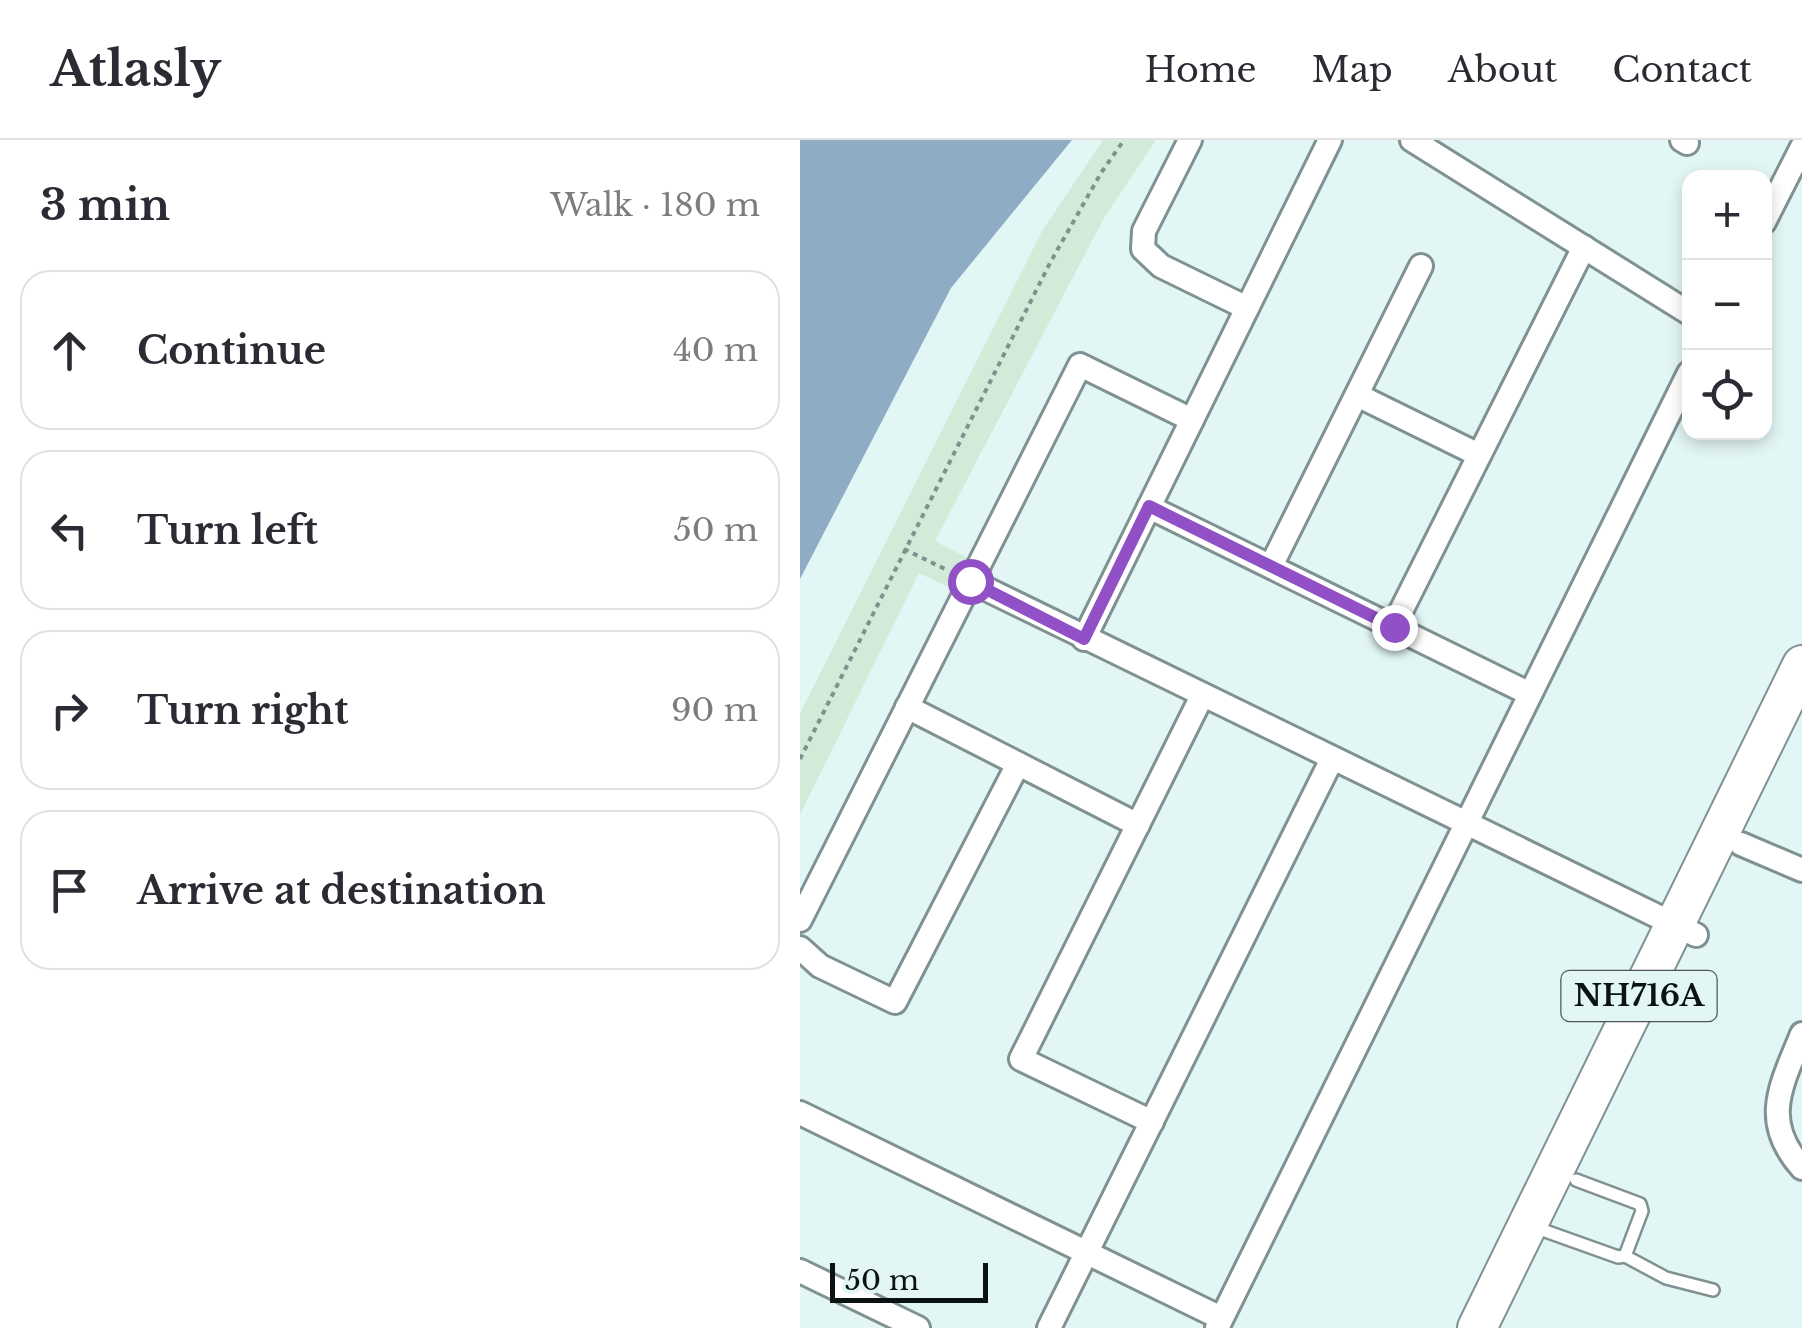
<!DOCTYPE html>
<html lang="en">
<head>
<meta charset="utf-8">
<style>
	:root { --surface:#fff; --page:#f7f7f7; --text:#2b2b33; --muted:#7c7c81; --line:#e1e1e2 }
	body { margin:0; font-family:"Libre Baskerville",serif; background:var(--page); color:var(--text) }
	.controls { position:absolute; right:30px; top:30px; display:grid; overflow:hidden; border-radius:20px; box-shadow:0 5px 15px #0003 }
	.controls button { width:90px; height:90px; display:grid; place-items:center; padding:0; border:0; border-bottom:2px solid var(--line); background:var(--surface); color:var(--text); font:50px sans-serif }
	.scale { position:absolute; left:30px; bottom:25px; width:158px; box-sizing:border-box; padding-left:10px; border:5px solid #0b1212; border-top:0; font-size:28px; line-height:35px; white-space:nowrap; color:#0b1212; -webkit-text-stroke:8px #e3f6f6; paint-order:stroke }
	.stop { position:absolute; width:30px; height:30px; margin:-22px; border:8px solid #9150c5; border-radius:50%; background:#fff }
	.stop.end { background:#9150c5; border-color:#fff; box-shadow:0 2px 10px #0008 }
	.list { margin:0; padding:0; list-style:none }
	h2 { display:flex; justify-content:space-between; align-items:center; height:130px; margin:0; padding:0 40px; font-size:42px }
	h2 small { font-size:32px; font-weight:400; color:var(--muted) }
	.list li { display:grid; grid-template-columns:65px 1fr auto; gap:30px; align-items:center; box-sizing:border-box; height:160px; margin:0 20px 20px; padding:0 20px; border:2px solid var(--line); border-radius:30px }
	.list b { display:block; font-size:38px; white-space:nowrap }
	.list em { font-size:32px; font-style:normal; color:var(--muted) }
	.icon { flex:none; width:55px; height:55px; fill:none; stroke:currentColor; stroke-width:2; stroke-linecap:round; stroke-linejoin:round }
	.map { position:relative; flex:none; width:1002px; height:1188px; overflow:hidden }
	header { display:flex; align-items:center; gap:60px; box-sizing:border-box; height:140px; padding:0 50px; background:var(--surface); border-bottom:2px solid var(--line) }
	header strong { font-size:48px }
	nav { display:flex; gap:55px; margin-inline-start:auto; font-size:35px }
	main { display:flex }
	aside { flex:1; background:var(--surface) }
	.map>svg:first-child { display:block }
	.green { fill:#d2ebd9 }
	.water { fill:#8eadc5 }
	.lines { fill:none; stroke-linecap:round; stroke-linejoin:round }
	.service-casing { stroke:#809192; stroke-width:16 }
	.minor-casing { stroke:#809192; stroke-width:28 }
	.trunk-casing { stroke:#809192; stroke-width:42 }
	.path { stroke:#818f8f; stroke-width:4; stroke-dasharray:5 5; stroke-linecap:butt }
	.service { stroke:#fff; stroke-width:11 }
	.minor { stroke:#fff; stroke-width:22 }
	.trunk { stroke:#fff; stroke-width:38 }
	.route { stroke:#9150c5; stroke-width:12 }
	.labels { text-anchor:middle; stroke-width:8; stroke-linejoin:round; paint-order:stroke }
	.shield { fill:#e3f6f6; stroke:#4c5656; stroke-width:2.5 }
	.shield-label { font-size:30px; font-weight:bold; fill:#0b1212 }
</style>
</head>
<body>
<header>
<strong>Atlasly</strong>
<nav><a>Home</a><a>Map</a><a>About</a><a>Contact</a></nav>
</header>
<main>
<aside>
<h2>3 min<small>Walk · 180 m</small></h2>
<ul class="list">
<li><svg class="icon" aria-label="ahead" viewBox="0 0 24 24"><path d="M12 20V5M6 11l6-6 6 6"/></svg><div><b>Continue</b></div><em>40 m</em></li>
<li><svg class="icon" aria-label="left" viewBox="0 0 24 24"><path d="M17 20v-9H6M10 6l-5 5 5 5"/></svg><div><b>Turn left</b></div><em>50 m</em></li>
<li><svg class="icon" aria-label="right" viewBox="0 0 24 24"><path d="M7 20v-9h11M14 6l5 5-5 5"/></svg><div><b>Turn right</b></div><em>90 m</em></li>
<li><svg class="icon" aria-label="arrive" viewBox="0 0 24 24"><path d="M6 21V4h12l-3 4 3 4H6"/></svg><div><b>Arrive at destination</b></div></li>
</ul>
</aside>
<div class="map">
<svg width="1002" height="1188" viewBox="0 0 1002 1188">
	<rect width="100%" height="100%" fill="#e3f6f6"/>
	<path class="green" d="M303 0H356L304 78 135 401 170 419 154 450 119 433 0 675V573L242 91Z"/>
	<path class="water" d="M0 0H272L151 148 0 439Z"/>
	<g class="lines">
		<defs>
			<g id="service">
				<path d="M734 1087 818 1117 825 1116 842 1071 840 1064 776 1040"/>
				<path d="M825 1116 866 1138 913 1150"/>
			</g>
			<g id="minor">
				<path d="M390 0 344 91 343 109 361 126 447 168"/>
				<path d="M612 0 889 173"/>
				<path d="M882 0 887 3"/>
				<path d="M964 82 1002 7"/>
				<path d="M557 255 679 315"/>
				<path d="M349 367 730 554"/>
				<path d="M471 426 621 126"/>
				<path d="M170 441 896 795"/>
				<path d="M593 487 784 107"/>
				<path d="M284 499 530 0"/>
				<path d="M107 567 338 685"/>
				<path d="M941 704 1002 730"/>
				<path d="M0 780 280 225 392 280"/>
				<path d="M0 808 20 826 95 862 218 624"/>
				<path d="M1002 894C981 946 960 981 1002 1028"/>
				<path d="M0 973 421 1178"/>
				<path d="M352 982 221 919 402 556"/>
				<path d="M0 1131 118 1188"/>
				<path d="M249 1188 532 619"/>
				<path d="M417 1188 889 233"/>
			</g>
			<path id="trunk" d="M677 1188 1002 525"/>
		</defs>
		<use href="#service" class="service-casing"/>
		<use href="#minor" class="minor-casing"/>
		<use href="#trunk" class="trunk-casing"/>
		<g class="path">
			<path d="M104 409 149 431"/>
			<path d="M0 619 250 123 301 33 324 0"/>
		</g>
		<use href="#service" class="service"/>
		<use href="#minor" class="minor"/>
		<use href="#trunk" class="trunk"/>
	</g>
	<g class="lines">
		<path class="route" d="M170 441 284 499 349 366 594 487"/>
	</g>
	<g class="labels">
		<rect class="shield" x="761.5" y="831" width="155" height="50" rx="8"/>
		<g class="shield-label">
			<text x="839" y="866">NH716A</text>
		</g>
	</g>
</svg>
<div class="controls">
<button>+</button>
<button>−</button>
<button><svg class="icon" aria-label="locate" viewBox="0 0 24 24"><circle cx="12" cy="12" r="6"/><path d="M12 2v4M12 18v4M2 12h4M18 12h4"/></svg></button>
</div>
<div class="scale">50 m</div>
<div class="stop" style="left:170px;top:441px"></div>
<div class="stop end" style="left:594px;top:487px"></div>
</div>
</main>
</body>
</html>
